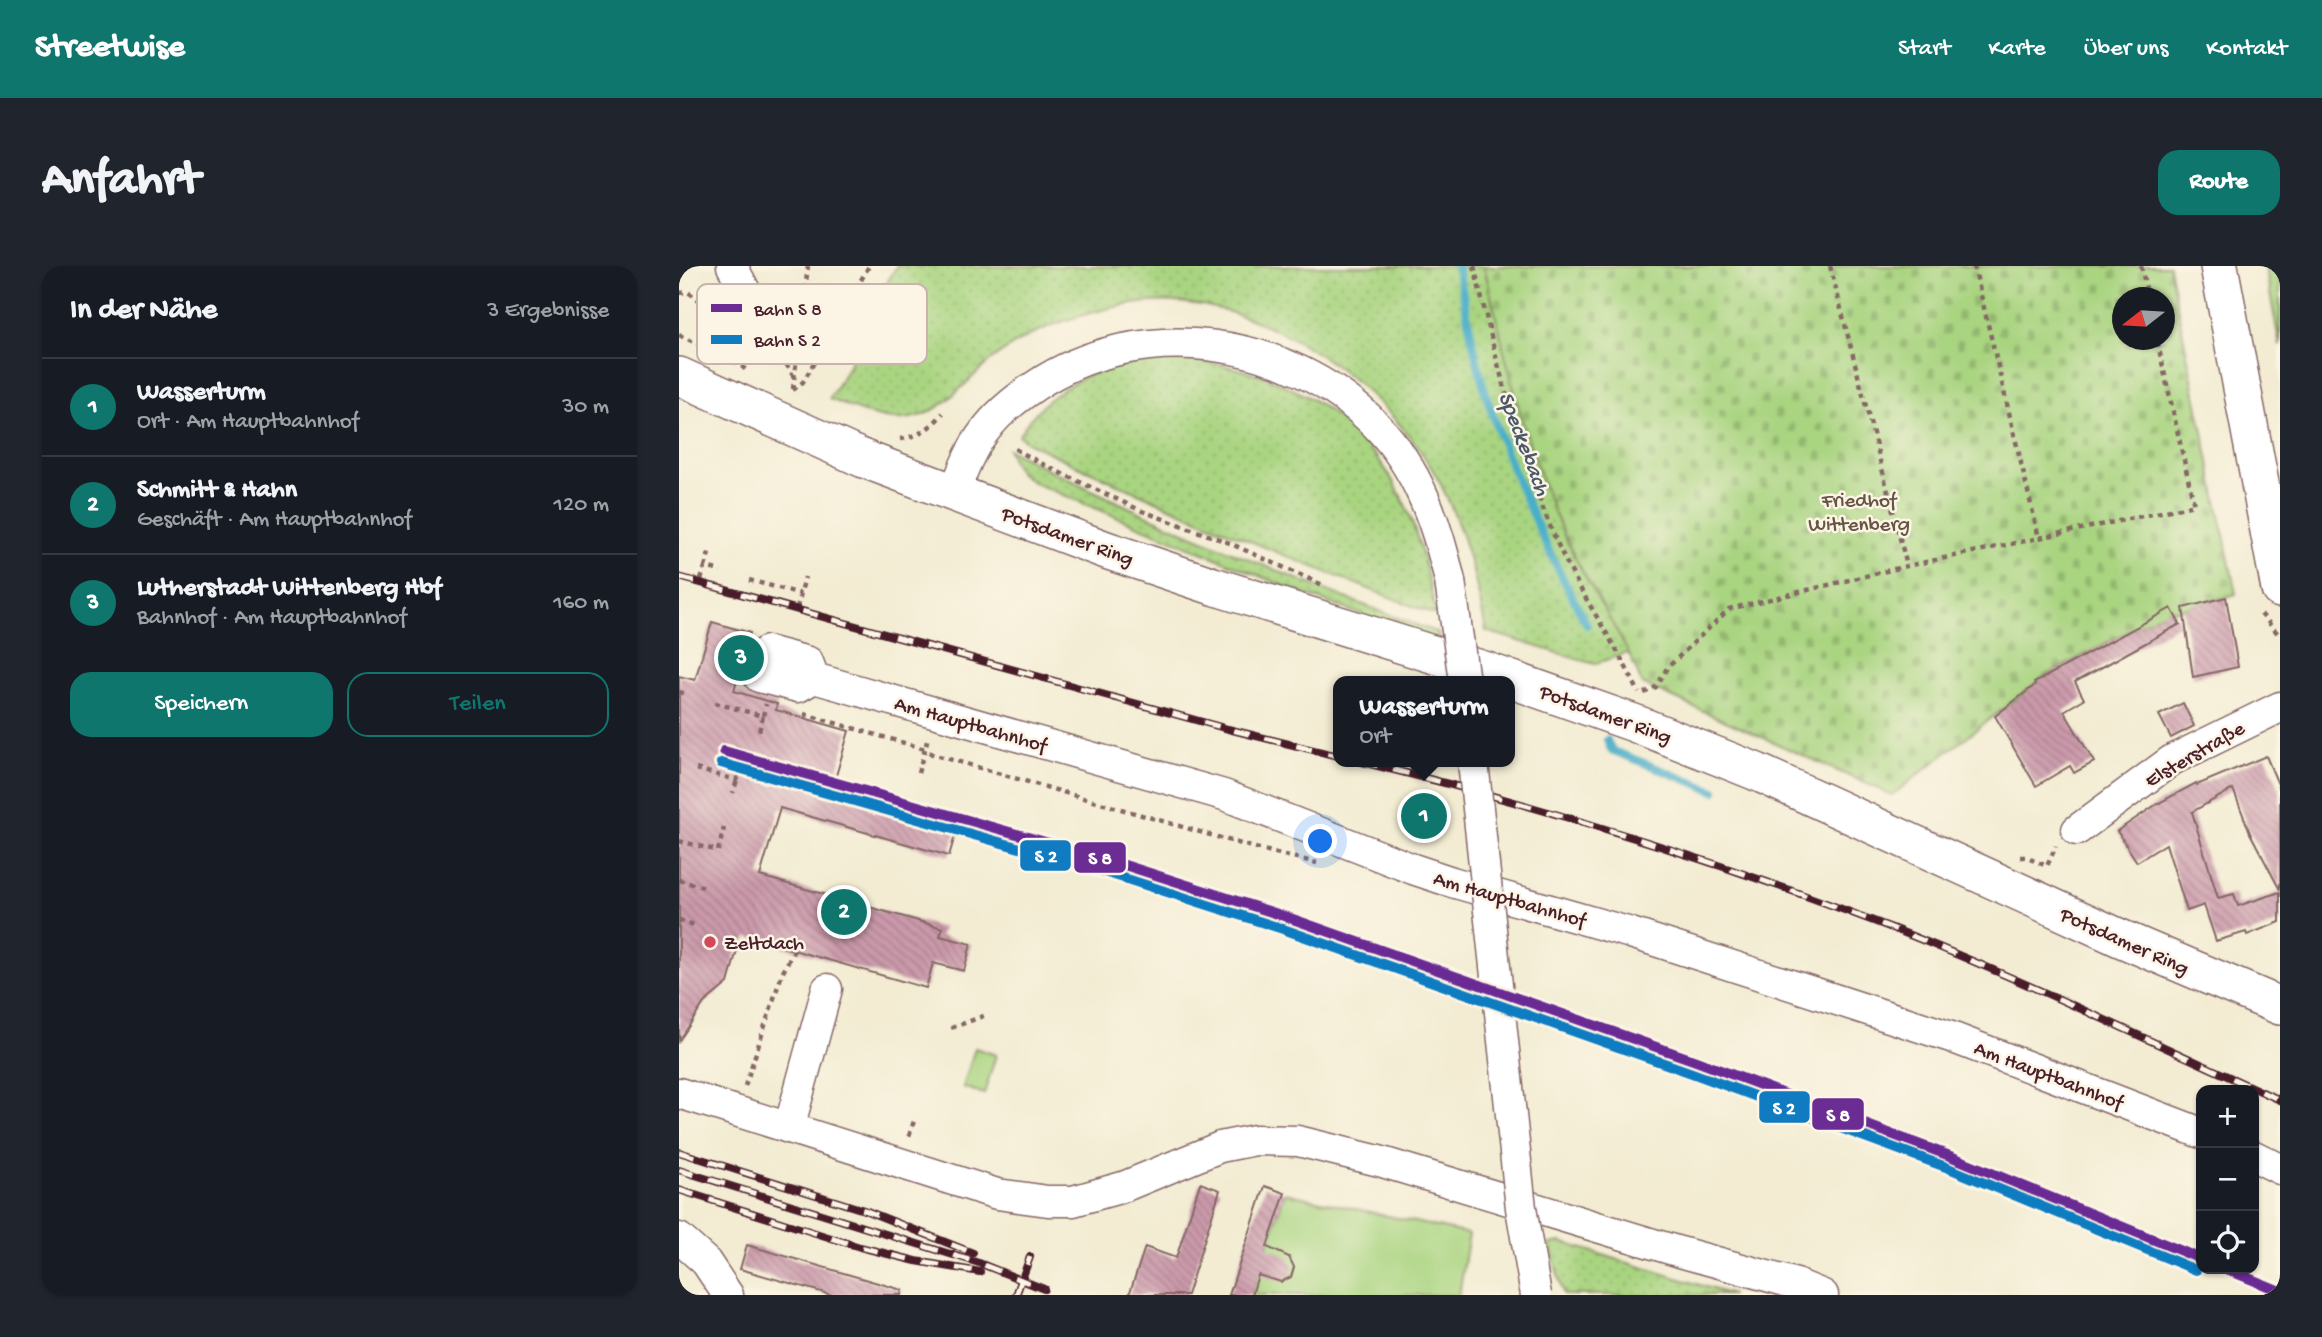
<!DOCTYPE html>
<html lang="de">
<head>
<meta charset="utf-8">
<style>
	:root { --surface:#171b24; --page:#20242c; --text:#f1f3f6; --muted:#9ea1a6; --line:#363941; --accent:#0f766e }
	body { margin:0; font-family:"Gochi Hand",sans-serif; background:var(--page); color:var(--text) }
	.controls { position:absolute; right:21px; bottom:21px; display:grid; overflow:hidden; border-radius:14px; box-shadow:0 2px 5px #0004 }
	.controls button { width:63px; height:63px; display:grid; place-items:center; padding:0; border:0; border-bottom:2px solid var(--line); background:var(--surface); color:var(--text); font:35px sans-serif }
	.compass { position:absolute; left:1433px; top:21px; width:63px; height:63px; border-radius:50%; background:var(--surface); box-shadow:0 2px 5px #0004; rotate:253deg }
	.you { position:absolute; left:642px; top:576px; width:24px; height:24px; margin:-18px; border:5px solid #fff; border-radius:50%; background:#1a73e8; box-shadow:0 0 0 10px #1a73e833 }
	.badge { display:grid; place-items:center; width:46px; height:46px; border-radius:50%; background:var(--accent); color:#fff; font-size:23px; font-weight:700 }
	.pin { position:absolute; translate:-50% -50%; border:4px solid #fff; box-shadow:0 2px 7px #0006 }
	.popup { position:absolute; left:654px; top:410px; width:182px; height:91px; box-sizing:border-box; display:grid; place-content:center; border-radius:14px; background:var(--surface); filter:drop-shadow(0 2px 5px #0005); font-size:23px; white-space:nowrap; color:var(--muted) }
	.popup b { font-size:26px; color:var(--text) }
	.popup::after { content:''; position:absolute; left:50%; top:100%; margin-left:-14px; border:14px solid transparent; border-top-color:var(--surface) }
	.list { margin:0; padding:0; list-style:none }
	h2 { display:flex; justify-content:space-between; align-items:center; height:91px; margin:0; padding:0 28px; font-size:30px }
	h2 small { font-size:23px; font-weight:400; color:var(--muted) }
	.list li { display:grid; grid-template-columns:46px 1fr auto; gap:21px; align-items:center; box-sizing:border-box; height:98px; padding:0 28px; border-top:2px solid var(--line) }
	.list b { display:block; font-size:26px; white-space:nowrap }
	.list p { margin:0; font-size:23px; white-space:nowrap; color:var(--muted) }
	.list em { font-size:23px; font-style:normal; color:var(--muted) }
	.actions { display:flex; gap:14px; padding:21px 28px }
	.actions a { flex:1; padding:16px 0; border:2px solid var(--accent); border-radius:21px; text-align:center; font-size:24px; color:var(--accent) }
	.actions .main { background:var(--accent); color:#fff }
	.icon { flex:none; width:38px; height:38px; fill:none; stroke:currentColor; stroke-width:2; stroke-linecap:round; stroke-linejoin:round }
	.map { position:relative; flex:none; width:1601px; height:1029px; overflow:hidden; border-radius:21px }
	header { display:flex; align-items:center; gap:42px; box-sizing:border-box; height:98px; padding:0 35px; background:var(--accent); color:#fff }
	header strong { font-size:33px }
	nav { display:flex; gap:38px; margin-inline-start:auto; font-size:24px }
	.intro { display:flex; align-items:center; justify-content:space-between; box-sizing:border-box; height:168px; padding:0 42px }
	h1 { margin:0; font-size:49px }
	.button { padding:18px 32px; border-radius:21px; background:var(--accent); color:#fff; font-size:24px; font-weight:700 }
	main { display:flex; gap:42px; padding:0 42px }
	aside { flex:1; background:var(--surface); border-radius:21px; box-shadow:0 2px 5px #0004 }
	.map>svg:first-child { display:block }
	.grass { fill:url(#grass-dots); stroke:#7a7a56; stroke-width:2 }
	.cemetery { fill:url(#cemetery-stones); stroke:#7a7a56; stroke-width:2; fill-rule:evenodd }
	.green { fill:#a9d480; stroke:#7a7a56; stroke-width:2 }
	.lines { fill:none; stroke-linecap:round; stroke-linejoin:round }
	.stream { stroke:#4aaec9; stroke-width:8 }
	.building { fill:url(#building-back-hatch) }
	.minor-casing { stroke:#856766; stroke-width:33 }
	.major-casing { stroke:#856766; stroke-width:40 }
	.path { stroke:#856766; stroke-width:4.5; stroke-dasharray:5 5; stroke-linecap:butt }
	.minor { stroke:#fff; stroke-width:30 }
	.major { stroke:#fff; stroke-width:37 }
	.rail-casing { stroke:#4a1f2b; stroke-width:8 }
	.rail { stroke:#fcf5e5; stroke-width:5; stroke-dasharray:16; stroke-linecap:butt }
	.minor-bridge-casing { stroke:#856766; stroke-width:33; stroke-linecap:butt }
	.minor-bridge { stroke:#fff; stroke-width:30 }
	.rail-1-casing { stroke:#fcf5e5; stroke-width:16 }
	.rail-2-casing { stroke:#fcf5e5; stroke-width:16 }
	.rail-1 { stroke:#6b2c94; stroke-width:10 }
	.rail-2 { stroke:#107bc0; stroke-width:10 }
	.poi-dot { fill:#d1495b; stroke:#fcf5e5; stroke-width:2.5 }
	.labels { text-anchor:middle; stroke-width:5; stroke-linejoin:round; paint-order:stroke }
	.park-label { font-size:21px; fill:#654; stroke:#fcf5e5 }
	.street-label { font-size:21px; fill:#4a1f2b; stroke:#fcf5e5 }
	.poi-label { font-size:21px; fill:#4a1f2b; stroke:#fcf5e5; text-anchor:start }
	.water-label { font-size:23px; font-style:italic; fill:#4a586a; stroke:#fcf5e5 }
	.key { fill:#fcf5e5; stroke:#c7b5ad; stroke-width:2 }
	.key-label { font-size:19px; fill:#4a1f2b }
	.line-badge { stroke:#fcf5e5; stroke-width:2.5 }
	.badge-label { font-size:19px; text-anchor:middle; font-weight:bold; fill:#fff }
</style>
</head>
<body>
<header>
<strong>Streetwise</strong>
<nav><a>Start</a><a>Karte</a><a>Über uns</a><a>Kontakt</a></nav>
</header>
<div class="intro"><h1>Anfahrt</h1><a class="button">Route</a></div>
<main>
<aside>
<h2>In der Nähe<small>3 Ergebnisse</small></h2>
<ul class="list">
<li><span class="badge">1</span><div><b>Wasserturm</b><p>Ort · Am Hauptbahnhof</p></div><em>30 m</em></li>
<li><span class="badge">2</span><div><b>Schmitt &amp; Hahn</b><p>Geschäft · Am Hauptbahnhof</p></div><em>120 m</em></li>
<li><span class="badge">3</span><div><b>Lutherstadt Wittenberg Hbf</b><p>Bahnhof · Am Hauptbahnhof</p></div><em>160 m</em></li>
</ul>
<div class="actions"><a class="main">Speichern</a><a>Teilen</a></div>
</aside>
<div class="map">
<svg width="1601" height="1029" viewBox="0 0 1601 1029">
	<defs>
		<pattern id="grass-dots" width="8" height="8" patternUnits="userSpaceOnUse" patternTransform="scale(1.75)"><rect width="8" height="8" fill="#a9d480"/><path d="M2 2h.1M6 6h.1" fill="none" stroke="#93b66f" stroke-width="1.8" stroke-linecap="round"/></pattern>
		<pattern id="cemetery-stones" width="16" height="16" patternUnits="userSpaceOnUse" patternTransform="scale(1.75)"><rect width="16" height="16" fill="#a9d480"/><path d="M2 7V4a2 2 0 0 1 4 0v3zM10 15v-3a2 2 0 0 1 4 0v3z" fill="#93b66f"/></pattern>
		<pattern id="building-back-hatch" width="6" height="6" patternUnits="userSpaceOnUse" patternTransform="scale(1.75)"><rect width="6" height="6" fill="#cb9aab"/><path d="M-1 5l2 2M0 0l6 6M5-1l2 2" fill="none" stroke="#a77d8b"/></pattern>
	</defs>
	<rect width="100%" height="100%" fill="#fcf5e5"/>
	<filter id="ink" filterUnits="userSpaceOnUse"><feTurbulence type="fractalNoise" baseFrequency=".0143" numOctaves="2"/><feDisplacementMap in="SourceGraphic" scale="14" xChannelSelector="R" yChannelSelector="G"/><feConvolveMatrix kernelMatrix="1 2 1 2 8 2 1 2 1" color-interpolation-filters="sRGB"/></filter>
	<filter id="wash" filterUnits="userSpaceOnUse"><feTurbulence type="fractalNoise" baseFrequency=".00686" numOctaves="4" result="noise"/><feDisplacementMap in="SourceGraphic" scale="28" xChannelSelector="R" yChannelSelector="G"/><feGaussianBlur stdDeviation="1.57" result="paint"/><feColorMatrix in="noise" values="0 0 0 0 0 0 0 0 0 0 0 0 0 0 0 0 0 1.4 0 .05"/><feComposite in="paint" operator="in"/></filter>
	<g filter="url(#wash)">
		<rect width="100%" height="100%" fill="#f3ecd3"/>
		<g class="grass">
			<path d="M218 0H805C827 91 847 184 886 270 904 311 928 348 951 386L915 398 807 365C799 321 789 279 771 238 729 137 609 45 499 36 461 33 421 43 385 55 359 63 332 79 311 95 281 120 258 156 215 153 193 152 171 140 150 133L170 100 182 61Z"/>
			<path d="M496 93C595 99 686 146 727 241 742 276 749 312 757 349 618 296 482 240 348 176L340 169C376 111 432 96 496 93Z"/>
			<path d="M329 183C468 254 612 313 759 367L760 376 622 327 358 218C341 209 335 202 329 183Z"/>
			<path d="M882 976 1053 1029H884L871 978Z"/>
		</g>
		<g class="cemetery">
			<path d="M805 0H1490L1557 328 1479 349 1366 410 1213 529 963 418C943 366 909 322 886 271 846 185 827 92 805 0ZM1444 32H1486V74H1444Z"/>
			<path d="M1586 0H1601V80Z"/>
		</g>
		<g class="green">
			<path d="M296 782 317 789 305 828 284 821Z"/>
			<path d="M606 927 790 968 780 1029H573Z"/>
		</g>
		<g class="lines">
			<g class="stream">
				<path d="M778 0C788 44 795 93 809 135 834 213 869 286 908 359"/>
				<path d="M928 474 932 484 1036 525"/>
			</g>
		</g>
		<g id="blocks">
			<g class="building">
				<path d="M1547 331 1559 401 1514 411 1504 342Z"/>
				<path d="M1492 342 1501 358 1396 416 1405 433 1385 445 1415 496 1395 507 1391 500 1357 520 1316 450 1356 419 1355 417Z"/>
				<path d="M33 356 71 367 68 377 59 386 57 393 60 408 55 425 98 438 97 444 170 465 154 520 280 556 270 590 101 542 81 610 264 662 261 670 292 678 285 705 254 697 247 722 69 671 58 684 49 717 25 737 0 775V410L16 414Z"/>
				<path d="M1504 437 1515 460 1492 472 1480 449Z"/>
				<path d="M1587 490 1601 523V624L1571 567 1554 523 1513 546 1539 632 1555 628 1559 640 1601 626V656L1568 669 1567 666 1537 675 1525 639 1508 645 1487 578 1458 596 1438 565 1478 538 1517 517 1518 519Z"/>
				<path d="M521 917 541 924 508 1029H450L466 981 497 992Z"/>
				<path d="M586 920 606 927 588 981 610 991 615 1001 612 1011 602 1016 579 1009 573 1029H550Z"/>
				<path d="M68 979 223 1024 222 1029H153L61 1003Z"/>
			</g>
		</g>
	</g>
	<g filter="url(#ink)">
		<use href="#blocks" fill-opacity="0" stroke="#856766" stroke-width="2"/>
		<g class="lines">
			<defs>
				<g id="minor">
					<path d="M53 0 74 40"/>
					<path d="M275 227C283 206 291 184 305 166 318 147 338 132 356 120 461 49 609 70 697 159 739 202 758 258 771 315"/>
					<path d="M135 412 129 396 88 385 74 395 80 411 119 421 135 412 545 529 734 603 773 616 952 667 1272 771 1522 867"/>
					<path d="M1398 564 1493 494 1601 441"/>
					<path d="M0 827 318 928 369 935H394L444 921 541 881 576 874 619 875 700 895 1001 986 1117 1018 1144 1029"/>
					<path d="M110 862 148 723"/>
					<path d="M1575 890 1601 903"/>
					<path d="M0 972 27 996 49 1029"/>
				</g>
				<g id="major">
					<path d="M1540 0 1601 323"/>
					<path d="M0 110 185 193 427 284 534 320 808 405 955 457 1078 506 1441 672 1601 740"/>
				</g>
			</defs>
			<use href="#minor" class="minor-casing"/>
			<use href="#major" class="major-casing"/>
			<g class="path">
				<path d="M795 0C817 93 839 184 876 272 899 326 935 374 960 427"/>
				<path d="M1151 0 1228 300"/>
				<path d="M1295 0 1360 272 1515 239 1478 74"/>
				<path d="M1462 0 1469 32"/>
				<path d="M0 27 9 26 50 56"/>
				<path d="M100 42 124 38 165 44"/>
				<path d="M87 63 116 113"/>
				<path d="M0 69 59 97 68 105"/>
				<path d="M114 123 129 0"/>
				<path d="M114 124 124 116 190 0"/>
				<path d="M221 173C239 171 253 161 264 147"/>
				<path d="M336 183 371 202 463 245 548 276 646 320"/>
				<path d="M26 301 31 284"/>
				<path d="M22 314 26 301 42 305"/>
				<path d="M70 314 122 328"/>
				<path d="M118 342 126 311"/>
				<path d="M1582 348 1601 370"/>
				<path d="M0 426 7 428"/>
				<path d="M965 427 977 421 988 402 1050 343 1228 300 1360 272"/>
				<path d="M36 437 84 450 80 465"/>
				<path d="M125 448 246 483 249 471"/>
				<path d="M84 450 87 438"/>
				<path d="M17 503 57 514 59 511 54 527"/>
				<path d="M239 507 246 483 253 488 576 582 638 597"/>
				<path d="M59 511 63 495"/>
				<path d="M0 575 36 584"/>
				<path d="M39 585 45 562"/>
				<path d="M1341 591H1346L1368 600 1377 580"/>
				<path d="M0 614 28 622"/>
				<path d="M0 654 18 660"/>
				<path d="M272 762 307 749"/>
				<path d="M66 820 103 708 115 684"/>
				<path d="M230 870 236 852"/>
			</g>
			<use href="#minor" class="minor"/>
			<use href="#major" class="major"/>
			<defs>
				<g id="rail">
					<path d="M0 311 549 463 659 490"/>
					<path d="M683 496C863 540 1040 595 1213 662 1345 714 1472 776 1601 834"/>
					<path d="M0 886 188 945 294 987"/>
					<path d="M0 904 300 997 365 1023"/>
					<path d="M0 924 181 981 237 995 301 1006"/>
					<path d="M337 1029 351 991"/>
				</g>
			</defs>
			<use href="#rail" class="rail-casing"/>
			<use href="#rail" class="rail"/>
			<defs>
				<g id="minor-bridge">
					<path d="M771 315 785 415"/>
					<path d="M794 496 842 942 857 1029"/>
				</g>
			</defs>
			<use href="#minor-bridge" class="minor-bridge-casing"/>
			<use href="#minor-bridge" class="minor-bridge"/>
			<defs>
				<g id="rail-1">
					<path d="M45 485 433 595 608 651 1017 795 1271 890 1522 993"/>
					<path d="M1547 1003 1601 1025"/>
				</g>
				<path id="rail-2" d="M42 497 429 607 604 663 1013 807 1267 901 1517 1004"/>
			</defs>
			<use href="#rail-1" class="rail-1-casing"/>
			<use href="#rail-2" class="rail-2-casing"/>
			<use href="#rail-1" class="rail-1"/>
			<use href="#rail-2" class="rail-2"/>
		</g>
	</g>
	<circle class="poi-dot" cx="31" cy="676" r="7"/>
	<g class="labels">
		<g class="park-label">
			<text x="1180" y="240">Friedhof<tspan x="1180" dy="24">Wittenberg</tspan></text>
		</g>
		<g class="street-label">
			<text transform="translate(389 269) rotate(20)" y="7">Potsdamer Ring</text>
			<text transform="translate(927 447) rotate(20)" y="7">Potsdamer Ring</text>
			<text transform="translate(292 457) rotate(16)" y="7">Am Hauptbahnhof</text>
			<text transform="translate(1515 487) rotate(-30)" y="7">Elsterstraße</text>
			<text transform="translate(831 632) rotate(16)" y="7">Am Hauptbahnhof</text>
			<text transform="translate(1446 674) rotate(24)" y="7">Potsdamer Ring</text>
			<text transform="translate(1370 808) rotate(21)" y="7">Am Hauptbahnhof</text>
		</g>
		<g class="poi-label">
			<text x="45" y="683">Zeltdach</text>
		</g>
		<g class="water-label">
			<text transform="translate(847 177) rotate(69)" y="8">Speckebach</text>
		</g>
	</g>
	<rect x="18" y="18" width="230" height="80" rx="10" class="key"/>
	<rect x="32" y="38" width="31" height="8" fill="#6b2c94"/>
	<rect x="32" y="69" width="31" height="9" fill="#107bc0"/>
	<g class="key-label">
		<text x="75" y="49">Bahn S 8</text>
		<text x="75" y="80">Bahn S 2</text>
	</g>
	<g class="line-badge">
		<rect x="340" y="573" width="53" height="33" rx="7" fill="#107bc0"/>
		<rect x="394" y="575" width="54" height="33" rx="7" fill="#6b2c94"/>
		<rect x="1079" y="824" width="53" height="34" rx="7" fill="#107bc0"/>
		<rect x="1132" y="831" width="54" height="34" rx="7" fill="#6b2c94"/>
	</g>
	<g class="badge-label">
		<text x="367" y="596">S 2</text>
		<text x="421" y="598">S 8</text>
		<text x="1105" y="848">S 2</text>
		<text x="1159" y="855">S 8</text>
	</g>
</svg>
<div class="controls">
<button>+</button>
<button>−</button>
<button><svg class="icon" aria-label="locate" viewBox="0 0 24 24"><circle cx="12" cy="12" r="6"/><path d="M12 2v4M12 18v4M2 12h4M18 12h4"/></svg></button>
</div>
<svg class="compass" viewBox="-18 -18 36 36"><path d="M0-13l5 13h-10z" fill="#e53935"/><path d="M0 13l5-13h-10z" fill="#9ea1a6"/></svg>
<div class="you"></div>
<div class="pin badge" style="left:745px;top:550px">1</div>
<div class="popup"><b>Wasserturm</b>Ort</div>
<div class="pin badge" style="left:165px;top:646px">2</div>
<div class="pin badge" style="left:62px;top:392px">3</div>
</div>
</main>
</body>
</html>
